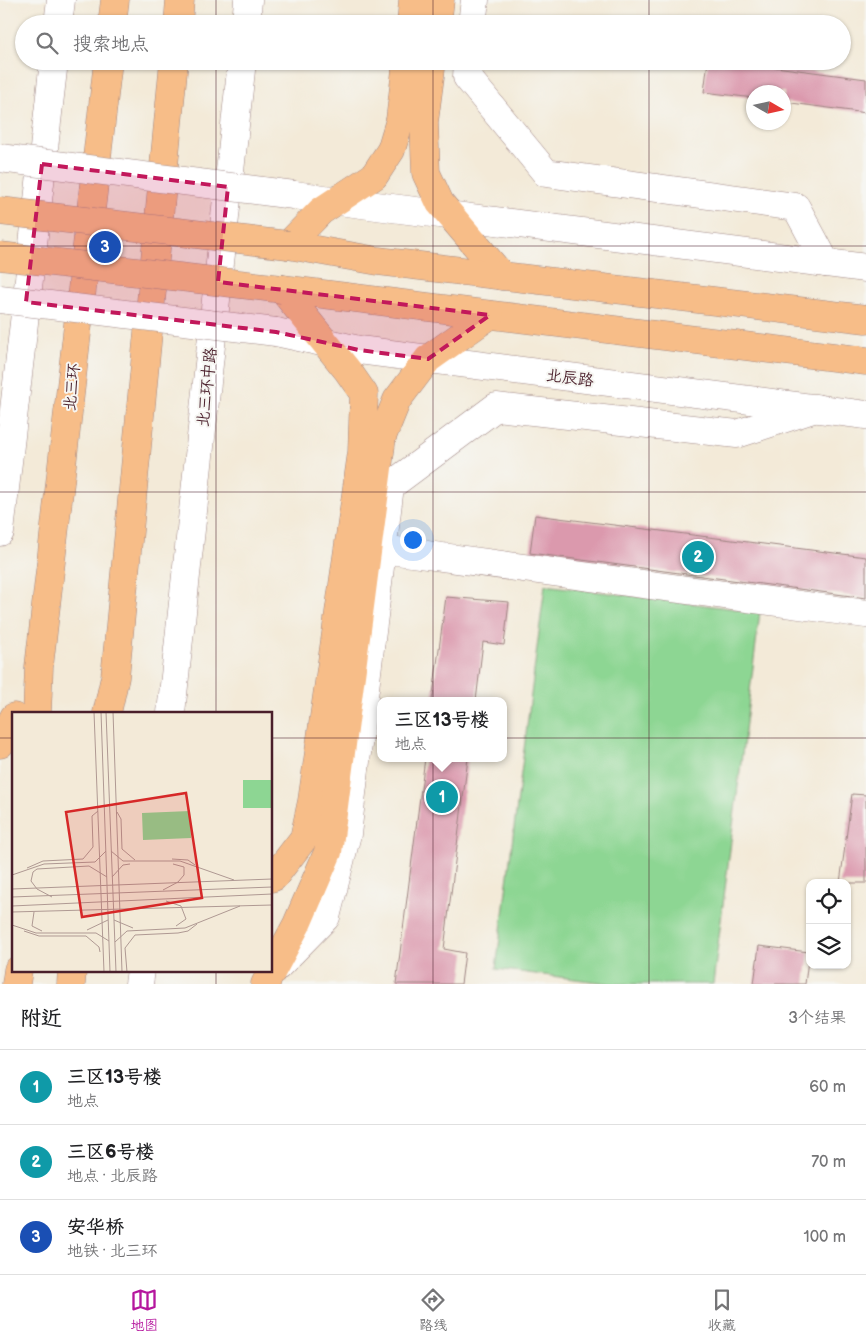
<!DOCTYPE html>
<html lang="zh">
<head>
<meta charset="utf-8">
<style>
	:root { --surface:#fff; --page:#f6f6f6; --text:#202124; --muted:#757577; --line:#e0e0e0; --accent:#b5179e }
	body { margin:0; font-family:"Balsamiq Sans","LXGW WenKai TC",sans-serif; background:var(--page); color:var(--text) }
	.controls { position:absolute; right:15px; bottom:15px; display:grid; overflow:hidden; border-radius:10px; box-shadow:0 1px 4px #0004 }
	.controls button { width:45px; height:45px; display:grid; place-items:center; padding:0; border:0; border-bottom:1px solid var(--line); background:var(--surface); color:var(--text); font:25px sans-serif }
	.compass { position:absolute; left:746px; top:85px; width:45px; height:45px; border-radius:50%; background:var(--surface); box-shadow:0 1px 4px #0004; rotate:99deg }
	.you { position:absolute; left:412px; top:539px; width:18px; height:18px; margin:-12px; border:4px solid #fff; border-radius:50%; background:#1a73e8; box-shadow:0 0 0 8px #1a73e833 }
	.badge { display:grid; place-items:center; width:32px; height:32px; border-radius:50%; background:var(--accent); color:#fff; font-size:16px; font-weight:700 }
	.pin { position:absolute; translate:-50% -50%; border:2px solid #fff; box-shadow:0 1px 5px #0006 }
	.popup { position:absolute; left:377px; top:697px; width:130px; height:65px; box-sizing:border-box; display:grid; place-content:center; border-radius:10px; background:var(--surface); filter:drop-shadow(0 1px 4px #0005); font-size:16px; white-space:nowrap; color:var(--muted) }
	.popup b { font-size:19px; color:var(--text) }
	.popup::after { content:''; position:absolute; left:50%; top:100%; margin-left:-10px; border:10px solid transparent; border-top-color:var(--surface) }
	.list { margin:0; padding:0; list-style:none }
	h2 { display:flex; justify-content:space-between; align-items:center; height:65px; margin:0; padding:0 20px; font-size:21px }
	h2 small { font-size:16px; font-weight:400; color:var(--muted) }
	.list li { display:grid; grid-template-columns:32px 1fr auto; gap:15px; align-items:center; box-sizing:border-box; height:75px; padding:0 20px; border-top:1px solid var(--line) }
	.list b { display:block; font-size:19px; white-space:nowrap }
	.list p { margin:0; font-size:16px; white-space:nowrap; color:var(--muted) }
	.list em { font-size:16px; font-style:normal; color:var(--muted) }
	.icon { flex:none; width:28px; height:28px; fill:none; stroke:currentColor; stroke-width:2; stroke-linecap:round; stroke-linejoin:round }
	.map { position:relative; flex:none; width:866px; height:984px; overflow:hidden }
	.search { position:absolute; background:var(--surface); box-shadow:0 1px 4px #0004; left:15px; right:15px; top:15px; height:55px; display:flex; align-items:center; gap:12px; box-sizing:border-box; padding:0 18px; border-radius:28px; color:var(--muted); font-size:19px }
	.sheet { height:290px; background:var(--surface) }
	nav { display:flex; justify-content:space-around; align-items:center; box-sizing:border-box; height:70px; border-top:1px solid var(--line); background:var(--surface); font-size:14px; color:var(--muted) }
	nav a { display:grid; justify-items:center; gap:2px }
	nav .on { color:var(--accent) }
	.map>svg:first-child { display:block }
	.green { fill:#8dd693; stroke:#6c7a5f }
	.building { fill:#db99ad }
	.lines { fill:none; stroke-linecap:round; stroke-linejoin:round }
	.minor-casing { stroke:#9e8482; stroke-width:29 }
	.major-casing { stroke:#9e8482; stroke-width:29 }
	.highway-casing { stroke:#9e8482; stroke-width:29 }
	.minor { stroke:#fff; stroke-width:28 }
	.major { stroke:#f7bd88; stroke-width:28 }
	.highway { stroke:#f7bd88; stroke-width:28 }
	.minor-bridge-casing { stroke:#9e8482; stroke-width:29; stroke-linecap:butt }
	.major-bridge-casing { stroke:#9e8482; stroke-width:29; stroke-linecap:butt }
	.minor-bridge { stroke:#fff; stroke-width:28 }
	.major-bridge { stroke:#f7bd88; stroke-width:28 }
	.marked { fill:#c2185b; fill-opacity:0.2; stroke:#c2185b; stroke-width:4; stroke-dasharray:10 6; stroke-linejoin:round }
	.grid { fill:none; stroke:#4a1f2b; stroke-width:1; stroke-opacity:0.55 }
	.labels { text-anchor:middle; stroke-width:4; stroke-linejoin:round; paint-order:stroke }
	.street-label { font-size:16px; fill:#4a1f2b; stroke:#f6f6f2 }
	.inset-road { fill:none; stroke:#af9993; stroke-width:1 }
	.view { fill:#d62828; fill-opacity:0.15; stroke:#d62828; stroke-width:2.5 }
	.inset-edge { fill:none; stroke:#4a1f2b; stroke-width:2.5 }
</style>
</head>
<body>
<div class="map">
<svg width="866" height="984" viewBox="0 0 866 984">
	<rect width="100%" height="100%" fill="#f6f6f2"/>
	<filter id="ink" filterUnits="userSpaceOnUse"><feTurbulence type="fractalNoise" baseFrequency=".02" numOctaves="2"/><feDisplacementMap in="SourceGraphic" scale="10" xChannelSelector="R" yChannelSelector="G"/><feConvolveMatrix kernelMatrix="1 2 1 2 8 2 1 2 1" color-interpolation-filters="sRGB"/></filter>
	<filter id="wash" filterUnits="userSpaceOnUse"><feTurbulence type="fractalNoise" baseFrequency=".0096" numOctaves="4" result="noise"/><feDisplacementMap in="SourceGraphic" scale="20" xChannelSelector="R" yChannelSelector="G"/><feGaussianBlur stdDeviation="1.12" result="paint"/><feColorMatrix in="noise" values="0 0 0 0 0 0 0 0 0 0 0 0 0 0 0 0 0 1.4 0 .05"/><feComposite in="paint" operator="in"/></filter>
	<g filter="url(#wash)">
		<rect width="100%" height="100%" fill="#f3ead8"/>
		<path class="green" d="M545 585 760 612 713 984H614L496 969Z"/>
		<g id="blocks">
			<g class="building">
				<path d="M708 61H730L866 79V113L784 102V92H754V98L704 92Z"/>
				<path d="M535 515 866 557V598L530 553Z"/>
				<path d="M446 597 509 602 504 645 483 642 476 701H432Z"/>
				<path d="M425 758H468L444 949 465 953 461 984H396Z"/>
				<path d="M852 794 866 795V883H840Z"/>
				<path d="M759 946 809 952 805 984H754Z"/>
			</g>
		</g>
	</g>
	<g filter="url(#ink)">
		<use href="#blocks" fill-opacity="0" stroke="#9e8482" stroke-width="1"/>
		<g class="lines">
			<defs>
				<g id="minor">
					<path d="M58 24 61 0"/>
					<path d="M246 24 248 0"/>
					<path d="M472 24 475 0"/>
					<path d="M468 61 467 77 546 173 796 207 826 263"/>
					<path d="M294 195 384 207 866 268"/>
					<path d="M276 332 359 350 866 415"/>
					<path d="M0 532 54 61"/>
					<path d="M382 549 866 614"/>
					<path d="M171 713 242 61"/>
					<path d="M278 966 326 917 347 834 390 486 496 407 737 434 816 408"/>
					<path d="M139 984 141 970"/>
				</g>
				<g id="major">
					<path d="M411 24 413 0"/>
					<path d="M437 24 440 0"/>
					<path d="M432 61 424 122 426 173 440 203 502 276"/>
					<path d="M288 245 378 261 866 319"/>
					<path d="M288 245 321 211 374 176 391 150 400 120 407 61"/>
					<path d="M282 289 866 361"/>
					<path d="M271 878 274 877 304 838 312 801 362 452 364 394 348 371 282 289"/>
					<path d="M265 984 297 924 328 852 382 437 397 400 428 359 490 315"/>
				</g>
				<g id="highway">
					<path d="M112 24 115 0"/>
					<path d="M178 24 180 0"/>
					<path d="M37 713 39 667 108 61"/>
					<path d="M107 713 115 677 174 61"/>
					<path d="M0 744 14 717"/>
					<path d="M16 984 18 970"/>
					<path d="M71 984 72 970"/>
				</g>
			</defs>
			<use href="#minor" class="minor-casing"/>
			<use href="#major" class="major-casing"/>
			<use href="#highway" class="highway-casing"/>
			<use href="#minor" class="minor"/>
			<use href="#major" class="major"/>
			<use href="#highway" class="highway"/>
			<defs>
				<g id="minor-bridge">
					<path d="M0 158 294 195"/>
					<path d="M0 299 276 332"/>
				</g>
				<g id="major-bridge">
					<path d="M0 211 288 245"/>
					<path d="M0 256 282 289"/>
				</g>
			</defs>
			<use href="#minor-bridge" class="minor-bridge-casing"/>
			<use href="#major-bridge" class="major-bridge-casing"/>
			<use href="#minor-bridge" class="minor-bridge"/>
			<use href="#major-bridge" class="major-bridge"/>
		</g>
	</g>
	<path class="marked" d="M42 164 228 187 218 282 490 315 428 359 359 350 276 332 26 302Z"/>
	<path class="grid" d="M216 0V24M433 0V24M649 0V24M216 61V713M433 61V984M649 61V984M0 246H866M0 492H866M0 738H14M271 738H866M216 970V984"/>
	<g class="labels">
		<g class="street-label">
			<text transform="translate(570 377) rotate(7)" y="6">北辰路</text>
			<text transform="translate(71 387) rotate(-84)" y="6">北三环</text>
			<text transform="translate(206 387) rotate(-84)" y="6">北三环中路</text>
		</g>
	</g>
	<g transform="translate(12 712)">
		<rect width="260" height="260" fill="#f3ead8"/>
		<path d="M231 68H260V96H231ZM178 99 179 126 131 128 130 101Z" fill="#8dd693"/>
		<path class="inset-road" d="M82 0 92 260M89 0 98 260M94 0 104 260M101 0 110 260M105 100 109 107 110 137 123 148M99 139 111 149H168L222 168M160 147 176 148 183 153M161 152 172 155V163L166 170M15 156 31 149 71 147 81 135 80 104 86 99M0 163 32 152 83 150 94 139M100 165 111 153 118 152M0 177 260 167M25 177 19 169 21 160 25 157 77 154 95 165M25 177 40 185M151 178 166 170M0 185 260 175M154 189 169 194M0 194 260 182M0 200 260 193M22 200 20 214 30 219M102 208 121 216M0 213 24 221H84L97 229M164 214 174 207 169 194M75 218 96 208M12 219 27 224H74L87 235 88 240M103 230 115 219 173 216 228 194M115 260 113 236 123 223 166 221 176 219 185 212"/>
		<path class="view" d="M174 81 190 186 70 205 54 100Z"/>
		<rect width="260" height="260" class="inset-edge"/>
	</g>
</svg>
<div class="controls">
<button><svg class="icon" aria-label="locate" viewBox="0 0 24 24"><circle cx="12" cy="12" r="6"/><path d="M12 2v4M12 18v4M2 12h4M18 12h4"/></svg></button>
<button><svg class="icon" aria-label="layers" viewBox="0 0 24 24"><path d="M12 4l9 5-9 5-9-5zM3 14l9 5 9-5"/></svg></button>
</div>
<svg class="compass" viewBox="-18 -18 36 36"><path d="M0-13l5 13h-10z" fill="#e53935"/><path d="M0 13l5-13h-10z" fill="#757577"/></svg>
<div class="you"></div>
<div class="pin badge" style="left:442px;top:797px;background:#0f9aa8">1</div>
<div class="popup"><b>三区13号楼</b>地点</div>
<div class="pin badge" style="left:698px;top:557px;background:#0f9aa8">2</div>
<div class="pin badge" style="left:105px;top:247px;background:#1a4fb4">3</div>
<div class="search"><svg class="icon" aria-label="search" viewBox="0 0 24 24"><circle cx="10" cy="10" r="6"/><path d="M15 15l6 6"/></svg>搜索地点</div>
</div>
<section class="sheet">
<h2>附近<small>3个结果</small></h2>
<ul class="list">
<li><span class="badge" style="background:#0f9aa8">1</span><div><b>三区13号楼</b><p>地点</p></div><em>60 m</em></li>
<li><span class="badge" style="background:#0f9aa8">2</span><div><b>三区6号楼</b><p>地点 · 北辰路</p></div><em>70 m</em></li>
<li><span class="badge" style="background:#1a4fb4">3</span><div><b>安华桥</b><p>地铁 · 北三环</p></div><em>100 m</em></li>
</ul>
</section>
<nav>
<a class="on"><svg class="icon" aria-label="map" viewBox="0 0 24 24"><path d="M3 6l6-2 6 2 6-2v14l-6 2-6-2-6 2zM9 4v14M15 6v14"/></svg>地图</a>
<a><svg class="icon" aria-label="directions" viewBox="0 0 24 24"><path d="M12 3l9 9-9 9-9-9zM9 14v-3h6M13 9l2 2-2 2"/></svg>路线</a>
<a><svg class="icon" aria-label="saved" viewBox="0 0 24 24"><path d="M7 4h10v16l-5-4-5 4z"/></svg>收藏</a>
</nav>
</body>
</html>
